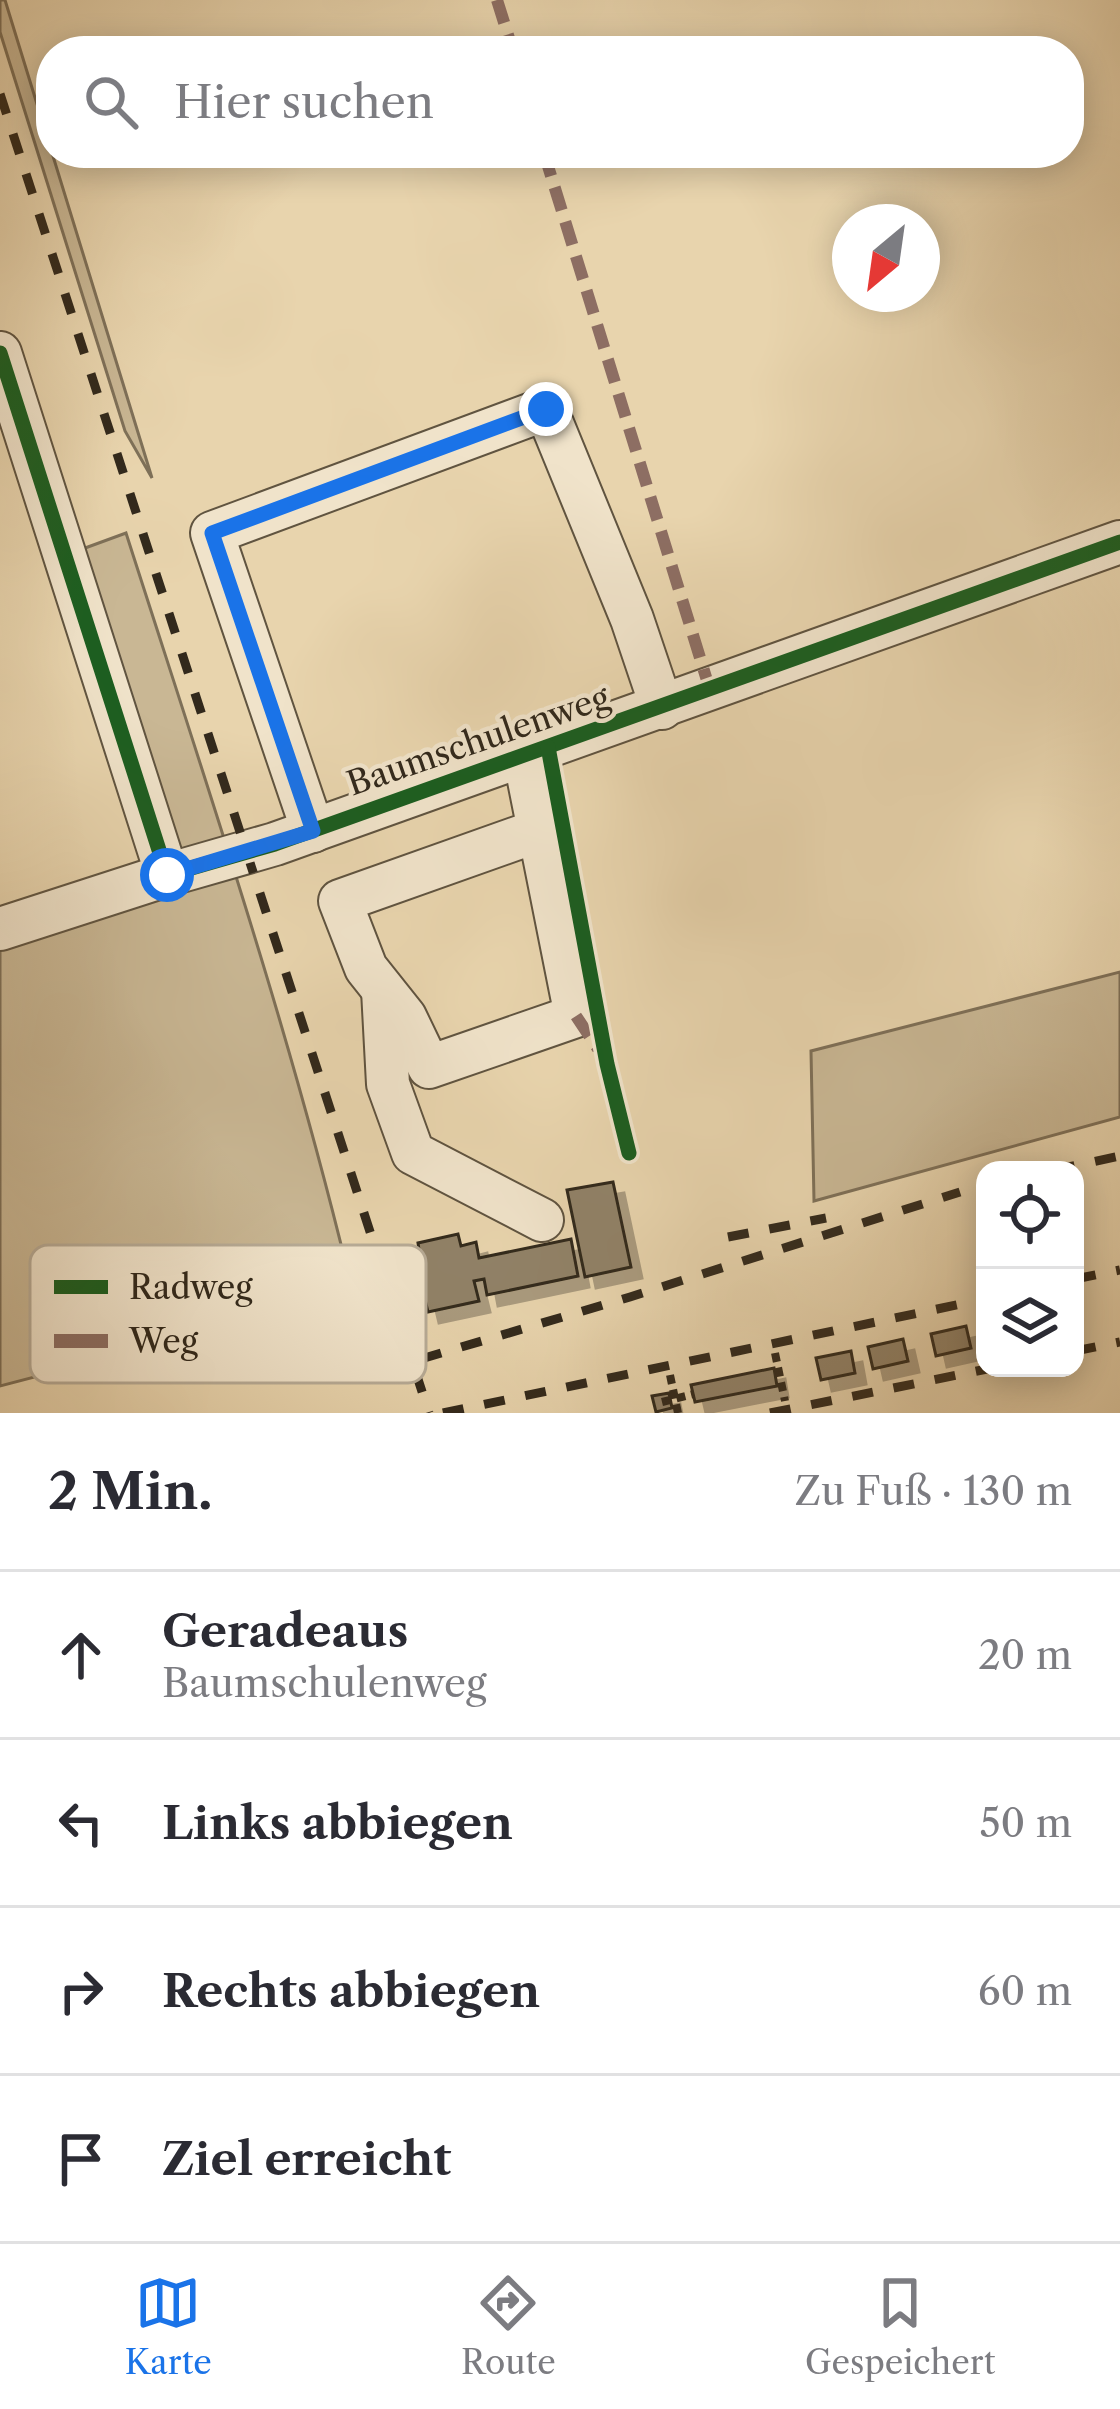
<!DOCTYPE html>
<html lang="de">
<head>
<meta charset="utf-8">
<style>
	:root { --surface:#fff; --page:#f7f7f7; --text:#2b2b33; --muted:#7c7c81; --line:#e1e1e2; --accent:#1a73e8 }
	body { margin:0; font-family:"Libre Caslon Text",serif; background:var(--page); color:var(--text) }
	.controls { position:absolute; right:36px; bottom:36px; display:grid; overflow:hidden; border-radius:24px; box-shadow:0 6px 30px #0003 }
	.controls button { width:108px; height:108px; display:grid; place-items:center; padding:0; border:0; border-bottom:3px solid var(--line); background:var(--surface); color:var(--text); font:60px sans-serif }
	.compass { position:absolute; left:832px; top:204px; width:108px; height:108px; border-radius:50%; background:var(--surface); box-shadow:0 6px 30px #0003; rotate:209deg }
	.stop { position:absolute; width:36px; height:36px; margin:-27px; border:9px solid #1a73e8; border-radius:50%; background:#fff }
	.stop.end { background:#1a73e8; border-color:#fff; box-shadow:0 3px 12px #0008 }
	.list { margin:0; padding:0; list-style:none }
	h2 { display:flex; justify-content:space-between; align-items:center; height:156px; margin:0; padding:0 48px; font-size:51px }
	h2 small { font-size:39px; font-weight:400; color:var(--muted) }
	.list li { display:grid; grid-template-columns:78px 1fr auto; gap:36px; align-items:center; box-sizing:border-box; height:168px; padding:0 48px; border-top:3px solid var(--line) }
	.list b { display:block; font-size:45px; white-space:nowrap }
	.list p { margin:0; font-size:39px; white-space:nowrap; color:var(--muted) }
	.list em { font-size:39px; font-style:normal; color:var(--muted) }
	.icon { flex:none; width:66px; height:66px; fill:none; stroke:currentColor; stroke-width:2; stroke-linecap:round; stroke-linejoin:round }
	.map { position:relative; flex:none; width:1120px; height:1413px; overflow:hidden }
	.search { position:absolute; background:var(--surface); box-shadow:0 6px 30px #0003; left:36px; right:36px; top:36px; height:132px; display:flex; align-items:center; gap:30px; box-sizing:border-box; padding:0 42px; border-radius:48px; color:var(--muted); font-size:45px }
	.sheet { height:828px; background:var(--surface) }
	nav { display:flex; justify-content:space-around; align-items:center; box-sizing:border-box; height:168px; border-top:3px solid var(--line); background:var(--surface); font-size:33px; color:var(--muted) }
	nav a { display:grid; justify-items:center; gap:6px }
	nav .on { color:var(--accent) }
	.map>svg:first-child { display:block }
	.green { fill:#c9b794; stroke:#7e7058; stroke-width:3 }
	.building { fill:#918267; stroke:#32291c; stroke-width:3; filter:url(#shadow) }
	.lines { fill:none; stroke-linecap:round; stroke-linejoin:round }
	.minor-casing { stroke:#605440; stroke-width:46 }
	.path { stroke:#32291c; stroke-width:8; stroke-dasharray:9 6; stroke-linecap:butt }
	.minor { stroke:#f0e3ca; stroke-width:42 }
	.rail { stroke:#32291c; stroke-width:9; stroke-dasharray:21 21; stroke-linecap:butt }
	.path-bridge { stroke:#32291c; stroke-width:8; stroke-dasharray:9 6; stroke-linecap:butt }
	.quiet { stroke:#8d6e63; stroke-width:12; stroke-dasharray:24 12; stroke-linecap:butt }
	.cycleway-casing { stroke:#f0e3ca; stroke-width:22 }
	.cycleway { stroke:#1b5e20; stroke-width:15 }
	.route { stroke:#1a73e8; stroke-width:15 }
	.labels { text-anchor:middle; stroke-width:9; stroke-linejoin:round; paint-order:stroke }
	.street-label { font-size:33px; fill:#32291c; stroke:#f0e3ca }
	.key { fill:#f0e3ca; stroke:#b7ab96; stroke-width:3 }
	.key-label { font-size:33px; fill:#32291c }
</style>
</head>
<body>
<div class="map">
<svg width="1120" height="1413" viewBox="0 0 1120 1413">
	<defs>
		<filter id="shadow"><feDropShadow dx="11" dy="11" stdDeviation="0" flood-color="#0004"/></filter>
	</defs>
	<rect width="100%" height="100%" fill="#e8d4ad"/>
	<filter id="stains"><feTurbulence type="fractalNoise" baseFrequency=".00167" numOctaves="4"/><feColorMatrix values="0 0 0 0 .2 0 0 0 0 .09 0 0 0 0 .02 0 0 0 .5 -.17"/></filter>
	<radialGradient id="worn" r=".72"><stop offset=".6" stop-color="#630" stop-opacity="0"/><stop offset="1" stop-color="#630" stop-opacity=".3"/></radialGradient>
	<g class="green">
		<path d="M0 0H5L152 478 125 431 0 32Z"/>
		<path d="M126 533C207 786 293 1039 354 1298L218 1329 0 1386V929L167 875 66 555Z"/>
		<path d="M1120 972V1117L814 1201 811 1051Z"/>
	</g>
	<g class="building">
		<path d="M613 1182 631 1267 585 1277 567 1190Z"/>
		<path d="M458 1234 461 1246 476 1242 479 1258 571 1239 578 1276 487 1295 484 1279 474 1281 479 1301 428 1312 418 1270H422L418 1243Z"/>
		<path d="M966 1326 971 1348 936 1356 931 1334Z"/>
		<path d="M903 1339 908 1361 873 1369 868 1347Z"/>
		<path d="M851 1351 855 1373 821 1380 816 1358Z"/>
		<path d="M774 1368 777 1386 695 1402 691 1385Z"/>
		<path d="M669 1393 672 1408 656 1412 652 1396Z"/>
	</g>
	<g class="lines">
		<defs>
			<g id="minor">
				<path d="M0 353 167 875"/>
				<path d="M524 755 576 1016 429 1067 405 1017 366 968 340 901 540 830"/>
				<path d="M313 831 212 533 546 409 632 619 662 708"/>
				<path d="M0 929 167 875 275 844 1120 542"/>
				<path d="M383 990 388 1084 413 1153 542 1220"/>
			</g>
		</defs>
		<use href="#minor" class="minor-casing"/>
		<g class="path">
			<path d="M775 1353 785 1401"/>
			<path d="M670 1375 678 1413"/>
		</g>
		<use href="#minor" class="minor"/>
		<g class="rail">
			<path d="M0 94 429 1413"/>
			<path d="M1054 1170 1120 1156"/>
			<path d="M728 1237 826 1218"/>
			<path d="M1075 1279 1120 1270"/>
			<path d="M1075 1351 1120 1342"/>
			<path d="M421 1359 630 1297 960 1192"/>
			<path d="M443 1413 985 1299"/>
			<path d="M770 1413 992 1368"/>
		</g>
		<path class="path-bridge" d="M662 1402 694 1394"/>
		<g class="quiet">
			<path d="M497 0 513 51"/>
			<path d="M544 153 710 690"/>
			<path d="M576 1016 598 1049"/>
		</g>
		<defs>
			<g id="cycleway">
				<path d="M0 353 167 875 275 844 1120 542"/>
				<path d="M548 747 607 1064 629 1153"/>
			</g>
		</defs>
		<use href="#cycleway" class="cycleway-casing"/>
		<use href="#cycleway" class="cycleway"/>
	</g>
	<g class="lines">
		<path class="route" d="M167 875 313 831 212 533 546 409"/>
	</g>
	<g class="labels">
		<g class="street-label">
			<text transform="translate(478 740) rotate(-19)" y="12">Baumschulenweg</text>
		</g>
	</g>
	<rect x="30" y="1245" width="396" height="138" rx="18" class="key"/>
	<rect x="54" y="1280" width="54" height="14" fill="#1b5e20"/>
	<rect x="54" y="1334" width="54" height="14" fill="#8d6e63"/>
	<g class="key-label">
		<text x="129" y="1299">Radweg</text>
		<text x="129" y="1353">Weg</text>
	</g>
	<rect width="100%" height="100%" filter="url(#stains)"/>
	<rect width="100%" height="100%" fill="url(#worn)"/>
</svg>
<div class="controls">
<button><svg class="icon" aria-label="locate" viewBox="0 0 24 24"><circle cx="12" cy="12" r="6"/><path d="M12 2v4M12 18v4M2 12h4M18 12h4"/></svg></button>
<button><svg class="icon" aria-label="layers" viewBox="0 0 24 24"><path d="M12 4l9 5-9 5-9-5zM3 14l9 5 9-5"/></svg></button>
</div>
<svg class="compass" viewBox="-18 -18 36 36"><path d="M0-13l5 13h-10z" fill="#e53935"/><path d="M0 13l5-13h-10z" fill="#7c7c81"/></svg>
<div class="stop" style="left:167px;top:875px"></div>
<div class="stop end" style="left:546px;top:409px"></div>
<div class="search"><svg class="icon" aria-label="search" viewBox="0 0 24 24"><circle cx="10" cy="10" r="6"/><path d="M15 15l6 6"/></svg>Hier suchen</div>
</div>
<section class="sheet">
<h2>2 Min.<small>Zu Fuß · 130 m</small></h2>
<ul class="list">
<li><svg class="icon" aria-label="ahead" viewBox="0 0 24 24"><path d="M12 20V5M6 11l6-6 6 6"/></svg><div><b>Geradeaus</b><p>Baumschulenweg</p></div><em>20 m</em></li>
<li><svg class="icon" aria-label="left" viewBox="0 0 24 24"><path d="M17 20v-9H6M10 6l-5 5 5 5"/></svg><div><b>Links abbiegen</b></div><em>50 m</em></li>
<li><svg class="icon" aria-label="right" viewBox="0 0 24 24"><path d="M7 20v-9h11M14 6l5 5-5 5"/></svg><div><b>Rechts abbiegen</b></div><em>60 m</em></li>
<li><svg class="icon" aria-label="arrive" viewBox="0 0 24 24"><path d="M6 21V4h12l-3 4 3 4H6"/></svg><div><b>Ziel erreicht</b></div></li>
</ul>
</section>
<nav>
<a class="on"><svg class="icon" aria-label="map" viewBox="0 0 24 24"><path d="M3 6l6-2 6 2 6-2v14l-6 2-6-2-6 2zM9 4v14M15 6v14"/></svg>Karte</a>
<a><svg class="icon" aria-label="directions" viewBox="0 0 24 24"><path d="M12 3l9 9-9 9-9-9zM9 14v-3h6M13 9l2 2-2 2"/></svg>Route</a>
<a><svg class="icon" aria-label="saved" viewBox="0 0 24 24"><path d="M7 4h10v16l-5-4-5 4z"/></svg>Gespeichert</a>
</nav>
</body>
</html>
